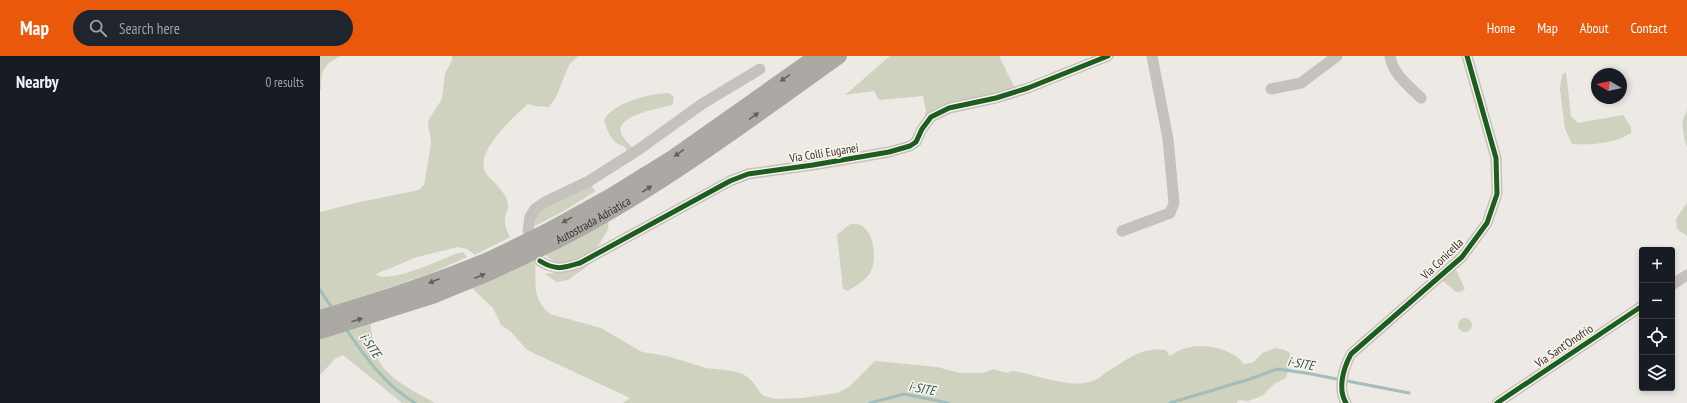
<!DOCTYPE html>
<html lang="en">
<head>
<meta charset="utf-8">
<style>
	:root { --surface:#171b24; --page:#20242c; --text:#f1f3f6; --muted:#9ea1a6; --line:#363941; --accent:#ea580c }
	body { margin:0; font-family:"PT Sans Narrow",sans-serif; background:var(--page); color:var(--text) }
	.controls { position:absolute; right:12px; bottom:12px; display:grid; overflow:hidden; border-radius:4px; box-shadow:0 2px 6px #0003 }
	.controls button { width:36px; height:36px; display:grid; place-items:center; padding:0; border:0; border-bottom:1px solid var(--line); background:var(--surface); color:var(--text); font:20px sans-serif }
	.compass { position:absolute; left:1271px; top:12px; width:36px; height:36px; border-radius:50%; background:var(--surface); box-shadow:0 2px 6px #0003; rotate:279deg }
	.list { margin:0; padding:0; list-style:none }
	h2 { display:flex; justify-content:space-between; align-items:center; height:52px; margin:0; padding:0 16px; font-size:17px }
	h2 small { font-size:13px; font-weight:400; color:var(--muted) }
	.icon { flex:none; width:22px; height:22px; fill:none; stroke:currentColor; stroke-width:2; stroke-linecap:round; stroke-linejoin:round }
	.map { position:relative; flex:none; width:1367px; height:347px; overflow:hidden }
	header { display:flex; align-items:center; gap:24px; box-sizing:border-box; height:56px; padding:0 20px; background:var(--accent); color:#fff }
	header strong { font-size:19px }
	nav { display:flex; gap:22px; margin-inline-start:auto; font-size:14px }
	.search { width:280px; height:36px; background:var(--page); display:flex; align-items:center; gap:10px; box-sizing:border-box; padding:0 14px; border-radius:22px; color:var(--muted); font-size:15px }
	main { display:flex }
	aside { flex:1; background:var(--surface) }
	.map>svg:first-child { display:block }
	.green { fill:#ced2bf }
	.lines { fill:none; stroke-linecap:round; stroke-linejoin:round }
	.stream { stroke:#a1bdbc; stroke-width:3 }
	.minor { stroke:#c6c1bd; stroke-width:11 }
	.highway { stroke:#aca8a3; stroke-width:16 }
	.highway-bridge { stroke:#aca8a3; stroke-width:16 }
	.cycleway-casing { stroke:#f9f3ec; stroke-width:8 }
	.cycleway { stroke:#1b5e20; stroke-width:5 }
	.oneway { fill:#665f5b }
	.labels { text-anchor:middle; stroke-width:3.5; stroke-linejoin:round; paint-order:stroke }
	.street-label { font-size:12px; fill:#372f2b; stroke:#f9f3ec }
	.water-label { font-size:13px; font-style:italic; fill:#245255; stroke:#f9f3ec }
</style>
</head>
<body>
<header>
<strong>Map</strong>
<div class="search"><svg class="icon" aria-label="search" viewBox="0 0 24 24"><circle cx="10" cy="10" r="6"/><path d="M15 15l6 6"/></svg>Search here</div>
<nav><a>Home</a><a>Map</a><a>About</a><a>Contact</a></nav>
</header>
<main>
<aside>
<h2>Nearby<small>0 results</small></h2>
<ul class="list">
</ul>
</aside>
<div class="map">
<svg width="1367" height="347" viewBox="0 0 1367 347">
	<rect width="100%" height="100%" fill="#ede9e4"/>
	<g class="green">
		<path d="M0 0H21C3 8 1 15 1 34H0Z"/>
		<path d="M132 0H258L249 9 236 41 229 51 215 50 208 48C195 60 149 99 168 120 174 127 188 138 188 149 189 152 186 156 186 158 183 167 186 173 190 181L155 199 147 193 138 191 97 201 56 218 58 220C73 224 104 211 119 205 127 202 135 197 143 196L147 201 109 218 0 255V156L35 147 99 134 104 129 111 88 110 78 108 70 109 63 122 43 125 18 132 4Z"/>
		<path d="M570 0H679L696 35 625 48 614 53 604 62 606 55 603 40 559 44 554 35 525 39Z"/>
		<path d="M1246 16 1251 60 1258 67 1303 59 1311 71V77C1294 88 1272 89 1252 88L1245 73 1240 33 1242 19Z"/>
		<path d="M349 37 354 41 353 48C342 53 289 59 303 81 305 85 309 88 312 91L307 95 304 90C291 88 288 75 284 64 294 46 329 38 349 37Z"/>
		<path d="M1367 54V90C1363 84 1364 74 1362 66Z"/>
		<path d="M274 126 272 131 276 135 242 156 209 173 218 154Z"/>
		<path d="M1367 147V180L1357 173 1356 163Z"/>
		<path d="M288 165C290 175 285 177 281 185 279 188 277 193 274 195 270 200 245 208 239 207 233 206 228 201 223 197Z"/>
		<path d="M530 168C535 168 538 168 542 170 555 178 557 205 550 217 546 224 535 230 528 235L523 233 517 179Z"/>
		<path d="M214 199C219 225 208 238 230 258L281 272 322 296 347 300 386 312 413 315 423 318 431 324 442 339 454 343 482 342 517 337 529 331 555 305 617 311 640 317H663L674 313 686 317 693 315C715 318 748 332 769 326 781 323 781 319 790 314 810 302 821 291 846 294L850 300C867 287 894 287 912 298 917 300 920 304 924 308L934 306 942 297 956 292 965 294 970 297V308L966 322 954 328 942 340 928 345 919 344 916 347H303L310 342 207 294 191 276 181 269 173 252 149 229Z"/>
		<path d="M274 205 248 224 237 226 225 218 247 216Z"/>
		<path d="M1136 214 1145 233 1140 236H1136L1122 224Z"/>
		<circle cx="1145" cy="269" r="7"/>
		<path d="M50 263C52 276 52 293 59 305 69 324 98 337 115 347H82L23 299 15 303 0 319V278Z"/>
	</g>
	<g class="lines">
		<g class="stream">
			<path d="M0 234 13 253"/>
			<path d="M26 273C45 301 65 329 95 347"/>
			<path d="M550 347 584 338 628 347"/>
			<path d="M850 347 930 323 957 313 986 317 1089 337"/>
		</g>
		<g class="minor">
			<path d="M1070 0C1072 17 1089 30 1101 42"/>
			<path d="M951 33 981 27 1017 0"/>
			<path d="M208 174 210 161 215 153 225 146 269 125 318 94 382 48 440 13"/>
			<path d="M802 175 850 157 854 147 848 83 832 0"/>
			<path d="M220 205C236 215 244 212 260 207L410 125 428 118 493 109 569 96 590 90 596 86 602 73 611 61 629 52 676 42 708 32 788 0"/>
			<path d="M1352 229 1367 219"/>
			<path d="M1026 347C1017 332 1024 311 1031 298L1142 201 1167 167 1177 138 1176 102 1147 0"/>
			<path d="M1177 347 1322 250"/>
		</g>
		<g class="highway">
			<path d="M226 176 291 140 354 101 497 0"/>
			<path id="s1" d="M232 187C334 136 426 66 519 0"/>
		</g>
		<g class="highway-bridge">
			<path d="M0 262C57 245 114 227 168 204 188 195 207 185 226 176"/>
			<path d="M0 275 112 240 173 215 232 187"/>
		</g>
		<defs>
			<g id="cycleway">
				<path d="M220 205C236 215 244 212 260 207L410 125 428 118 493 109 569 96 590 90 596 86 602 73 611 61 629 52 676 42 708 32 788 0"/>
				<path d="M1026 347C1017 332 1024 311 1031 298L1142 201 1167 167 1177 138 1176 102 1147 0"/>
				<path d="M1177 347 1322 250"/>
			</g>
		</defs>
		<use href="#cycleway" class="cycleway-casing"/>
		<use href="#cycleway" class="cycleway"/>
	</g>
	<defs><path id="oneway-solid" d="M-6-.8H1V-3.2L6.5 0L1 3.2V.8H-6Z"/></defs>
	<g class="oneway">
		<use href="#oneway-solid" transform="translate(465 22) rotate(145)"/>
		<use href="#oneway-solid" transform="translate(434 60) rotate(-35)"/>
		<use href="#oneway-solid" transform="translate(359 97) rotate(145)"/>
		<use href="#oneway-solid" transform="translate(327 133) rotate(-32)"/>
		<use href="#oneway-solid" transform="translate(247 164) rotate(151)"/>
		<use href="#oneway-solid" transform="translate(160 220) rotate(-22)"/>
		<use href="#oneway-solid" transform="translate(114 225) rotate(158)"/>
		<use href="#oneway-solid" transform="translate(37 264) rotate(-17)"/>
	</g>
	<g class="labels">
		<g class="street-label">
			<text transform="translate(504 97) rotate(-9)" y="4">Via Colli Euganei</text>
			<text dy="4" stroke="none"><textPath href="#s1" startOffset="47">Autostrada Adriatica</textPath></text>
			<text transform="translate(1122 203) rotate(-44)" y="4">Via Conicella</text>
			<text transform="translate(1244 290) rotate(-34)" y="4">Via Sant'Onofrio</text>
		</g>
		<g class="water-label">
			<text transform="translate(51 289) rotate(55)" y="5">i-SITE</text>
			<text transform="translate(981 307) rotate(10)" y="5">i-SITE</text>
			<text transform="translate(602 332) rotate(10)" y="5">i-SITE</text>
		</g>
	</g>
</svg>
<div class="controls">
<button>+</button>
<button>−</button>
<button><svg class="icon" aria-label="locate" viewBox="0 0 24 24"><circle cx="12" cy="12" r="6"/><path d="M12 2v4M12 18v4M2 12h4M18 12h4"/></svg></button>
<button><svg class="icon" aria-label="layers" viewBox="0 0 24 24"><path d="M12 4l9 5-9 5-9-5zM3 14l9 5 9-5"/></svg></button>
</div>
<svg class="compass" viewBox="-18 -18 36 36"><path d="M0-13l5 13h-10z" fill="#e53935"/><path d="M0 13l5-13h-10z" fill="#9ea1a6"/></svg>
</div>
</main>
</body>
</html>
